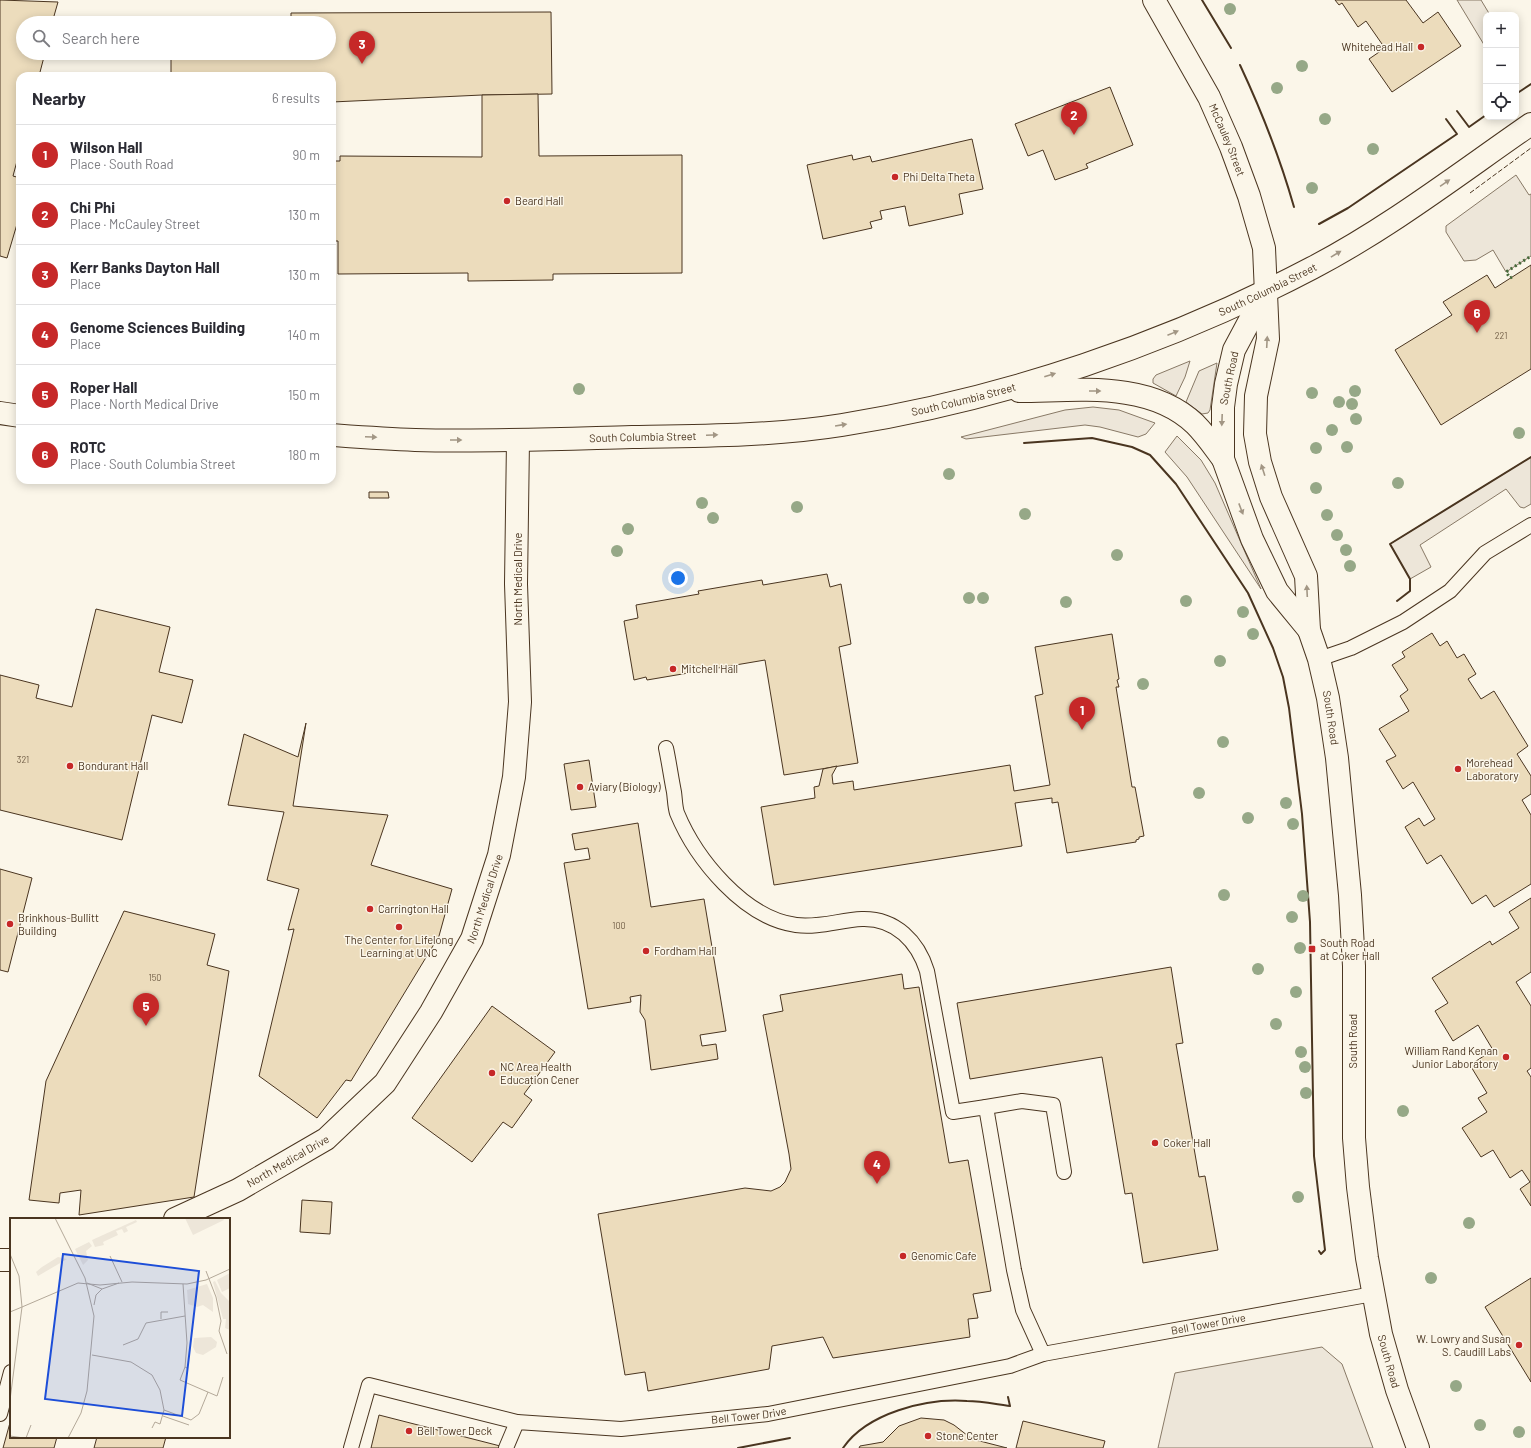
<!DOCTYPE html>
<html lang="en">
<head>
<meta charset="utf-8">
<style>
	:root { --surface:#fff; --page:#f2f2f3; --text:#2b2b33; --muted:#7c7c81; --line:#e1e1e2; --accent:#c62828 }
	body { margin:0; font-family:Barlow,sans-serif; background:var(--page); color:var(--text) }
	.controls { position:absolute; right:12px; top:12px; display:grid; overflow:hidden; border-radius:8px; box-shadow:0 2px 10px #0003 }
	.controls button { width:36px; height:36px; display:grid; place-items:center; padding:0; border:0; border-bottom:1px solid var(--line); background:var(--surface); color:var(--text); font:20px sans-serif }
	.you { position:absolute; left:678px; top:578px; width:14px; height:14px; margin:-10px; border:3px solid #fff; border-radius:50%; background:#1a73e8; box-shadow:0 0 0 6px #1a73e833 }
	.badge { display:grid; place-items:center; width:26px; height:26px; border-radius:50%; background:var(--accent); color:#fff; font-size:13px; font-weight:700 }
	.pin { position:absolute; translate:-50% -33px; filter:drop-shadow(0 1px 2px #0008) }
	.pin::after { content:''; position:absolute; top:21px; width:14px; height:12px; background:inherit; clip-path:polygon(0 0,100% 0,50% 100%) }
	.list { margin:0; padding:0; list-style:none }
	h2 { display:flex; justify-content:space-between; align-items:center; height:52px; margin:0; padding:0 16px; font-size:17px }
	h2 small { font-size:13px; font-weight:400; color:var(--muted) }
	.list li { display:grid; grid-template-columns:26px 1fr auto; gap:12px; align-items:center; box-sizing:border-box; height:60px; padding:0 16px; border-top:1px solid var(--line) }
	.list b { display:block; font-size:15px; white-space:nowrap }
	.list p { margin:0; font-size:13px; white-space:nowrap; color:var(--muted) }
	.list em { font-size:13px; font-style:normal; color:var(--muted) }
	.icon { flex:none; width:22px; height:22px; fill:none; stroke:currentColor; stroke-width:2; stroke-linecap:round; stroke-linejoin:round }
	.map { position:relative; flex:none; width:1531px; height:1448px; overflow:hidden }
	.search { position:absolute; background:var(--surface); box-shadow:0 2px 10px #0003; left:16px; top:16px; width:320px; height:44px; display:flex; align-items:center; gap:10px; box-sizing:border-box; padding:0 14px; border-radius:22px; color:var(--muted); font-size:15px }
	.panel { position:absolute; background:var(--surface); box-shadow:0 2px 10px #0003; left:16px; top:72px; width:320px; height:412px; border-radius:12px }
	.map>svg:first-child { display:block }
	.green { fill:#ede6d9; stroke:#887966 }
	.building { fill:#ecdcbc; stroke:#4a3520 }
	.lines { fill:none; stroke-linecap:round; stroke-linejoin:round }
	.lane-casing { stroke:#4a3520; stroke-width:16 }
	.street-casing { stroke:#4a3520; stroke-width:24 }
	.secondary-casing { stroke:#4a3520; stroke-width:24 }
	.primary-casing { stroke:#4a3520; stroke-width:24 }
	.lane { stroke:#fbf6e9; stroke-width:14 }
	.street { stroke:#fbf6e9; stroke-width:22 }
	.secondary { stroke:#fbf6e9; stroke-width:22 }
	.primary { stroke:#fbf6e9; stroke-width:22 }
	.hedge { stroke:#436837; stroke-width:3; stroke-dasharray:2 3; stroke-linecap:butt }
	.fence { stroke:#4a3520; stroke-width:1; stroke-dasharray:5 2; stroke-linecap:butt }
	.wall { stroke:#4a3520; stroke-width:2 }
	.tree { fill:#96a887 }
	.oneway { fill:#a29684 }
	.poi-dot { fill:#c62828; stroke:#fbf6e9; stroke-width:1.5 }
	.labels { text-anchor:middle; stroke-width:3; stroke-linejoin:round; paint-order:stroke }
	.number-label { font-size:9px; fill:#725f47 }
	.poi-label { font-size:11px; fill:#4a3520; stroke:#fbf6e9; text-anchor:start }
	.street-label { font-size:11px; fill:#4a3520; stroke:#fbf6e9 }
	.inset-road { fill:none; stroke:#b4a999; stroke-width:1 }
	.view { fill:#1d4ed8; fill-opacity:0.15; stroke:#1d4ed8; stroke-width:2 }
	.inset-edge { fill:none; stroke:#4a3520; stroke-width:2 }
</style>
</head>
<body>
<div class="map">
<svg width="1531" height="1448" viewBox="0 0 1531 1448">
	<rect width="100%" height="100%" fill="#fbf6e9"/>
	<g class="green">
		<path d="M1457 0H1481L1490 15H1486V48Z"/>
		<path d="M1516 175 1529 195 1531 194V256L1506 272 1493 250 1476 260 1464 261 1446 232V226Z"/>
		<path d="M1190 361 1185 377 1176 396 1153 383V379L1156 375Z"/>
		<path d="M1217 363 1210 410 1208 413 1202 414 1186 402 1199 371Z"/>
		<path d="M1093 407 1119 410 1155 423 1146 434 1138 437 1100 427 1085 425 966 439 961 437 1065 410Z"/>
		<path d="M1177 436 1201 460 1215 483 1261 589 1187 477 1165 452Z"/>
		<path d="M1531 457V504L1524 508 1520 507 1506 489 1420 545 1431 567 1410 579 1390 544Z"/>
		<path d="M1322 1347 1342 1364 1373 1448H1158L1175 1373Z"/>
	</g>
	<g class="building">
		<path d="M0 0 58 2 52 23H23V53H45L39 76H20V150L13 176 20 178V214L7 258 0 256Z"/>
		<path d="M1335 0H1406L1423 23 1438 12 1461 46 1392 92 1369 59 1385 48 1382 44 1366 21 1358 27 1342 3 1339 5Z"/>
		<path d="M551 12 552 94 482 95 332 102V76H171V53H329V23H291V13Z"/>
		<path d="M1110 87 1133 145 1086 164 1088 168 1055 180 1043 150 1028 156 1015 124Z"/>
		<path d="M538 94 539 156 682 155V273L553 274V280L468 281V273L338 274V241H332V161H340V156L482 157V95Z"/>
		<path d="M972 139 983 189 959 194 963 214 909 226 905 206 880 211 882 219 870 222 872 228 823 239 807 165 852 155 853 160 870 156 872 162Z"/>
		<path d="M1531 265V369L1441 425 1395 350 1452 315 1443 302 1487 275 1495 288Z"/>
		<path d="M369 492H388L389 498H369Z"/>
		<path d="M827 574 830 587 841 584 851 644 839 647 858 763 784 775 765 660 647 680 646 677 634 680 624 621 638 618 636 605 699 594 698 591 762 580 763 585Z"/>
		<path d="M96 609 170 627 159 672 193 680 182 723 152 715 122 840 0 810V675L39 685 36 698 72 707Z"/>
		<path d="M1432 633 1440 646 1447 641 1457 658 1464 654 1476 674 1468 679 1481 699 1494 691 1528 746 1517 754 1531 776V794L1522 800 1531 815V884L1494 907 1486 895 1472 904 1441 855 1427 864 1405 827 1419 818 1424 826 1435 819 1413 782 1403 789 1386 761 1396 756 1379 729 1409 711 1400 696 1408 690 1392 665 1405 657 1402 652Z"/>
		<path d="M1112 634 1119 679 1117 680 1119 687H1116L1132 787H1135L1144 836 1139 837V839L1136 840V842L1067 853 1058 802 1052 803V798L1015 803 1022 846 774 885 761 807 815 798 814 787 819 786 823 769 837 766 832 775 833 784 853 781 854 790 1010 765 1014 791 1050 785 1035 696 1043 694 1035 647Z"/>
		<path d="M306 723 293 806 388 815 371 865 452 889 439 936 351 1081 346 1080 317 1118 259 1076 294 929 288 930 299 889 267 880 284 812 228 805 244 734 298 757Z"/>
		<path d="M589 760 596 807 571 810 564 764Z"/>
		<path d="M638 823 651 907 704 899 726 1031 700 1035 702 1046 716 1044 718 1059 651 1070 645 1020 640 1012 641 995 630 997 631 1002 588 1009 564 863 590 859 588 848 575 850 572 834Z"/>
		<path d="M0 869 32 878 8 972 0 970Z"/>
		<path d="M1531 898V972L1516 982 1531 1006V1068L1527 1071 1531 1077V1206L1520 1189 1530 1182 1522 1170 1510 1178 1493 1150 1481 1157 1462 1128 1487 1112 1478 1098 1487 1093 1470 1065 1493 1050 1478 1025 1453 1041 1435 1011 1448 1003 1432 978 1490 941 1492 945 1519 928 1509 912Z"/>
		<path d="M124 911 215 934 207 965 229 971 194 1197 79 1215 81 1190 60 1193 59 1203 29 1200 46 1081Z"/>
		<path d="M1171 967 1183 1043 1176 1044 1199 1177 1205 1176 1218 1250 1143 1263 1132 1193 1125 1194 1102 1057 970 1079 957 1003Z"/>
		<path d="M902 974 904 989 919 987 949 1163 968 1160 991 1291 973 1294 978 1318 968 1319 970 1337 833 1358 823 1337 772 1346 769 1369 648 1391 645 1372 625 1375 598 1214 745 1188 771 1191 780 1187 785 1182 791 1169 789 1154 763 1015 783 1011 780 995Z"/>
		<path d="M492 1006 555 1052 524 1094 532 1100 512 1128 503 1122 472 1162 412 1118Z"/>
		<path d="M302 1200 332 1202 330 1234 300 1232Z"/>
		<path d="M1531 1278V1382L1485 1307Z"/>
		<path d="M379 1415 508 1448H371Z"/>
		<path d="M921 1418 944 1420 954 1425 972 1439 1007 1448H859L860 1446 883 1442 899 1426Z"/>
		<path d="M11 1419V1437H57L54 1448H3Z"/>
		<path d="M1023 1421 1105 1441 1103 1448H1016Z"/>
		<path d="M97 1437H166L163 1448H94Z"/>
	</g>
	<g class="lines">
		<defs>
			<g id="lane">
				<path d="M1319 659 1351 648 1403 622 1450 591 1485 553 1531 525"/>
				<path d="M666 748C669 762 671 777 674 792 675 799 675 807 677 813 696 859 744 918 796 925 819 928 840 920 862 919 896 918 918 942 927 971L953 1112 986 1107 1014 1270 1023 1310 1043 1354"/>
				<path d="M986 1107 1022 1101 1053 1105 1064 1172"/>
				<path d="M0 1414 11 1372"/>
				<path d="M351 1448 369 1385 517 1422"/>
				<path id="s1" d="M506 1448 517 1422 621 1429 768 1414 1010 1366 1043 1354 1373 1294"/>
			</g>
			<g id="street">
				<path id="s2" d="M175 1219 238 1190 326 1139 385 1083 431 1012 472 939 499 855 514 777 520 702 516 584 518 440"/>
				<path d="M0 1260H11"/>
			</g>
			<g id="secondary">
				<path id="s3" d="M1154 0 1209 97 1231 147 1249 196 1264 248 1268 339 1256 396 1255 434 1260 462 1271 497 1306 576 1309 630 1319 659 1328 698 1337 758 1350 895 1354 966V1138L1358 1187 1367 1258 1381 1334 1397 1390 1418 1448"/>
				<path d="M1265 292 1234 350 1226 384 1223 407V459L1252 539 1277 591 1309 630"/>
			</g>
			<g id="primary">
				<path d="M1019 391C1076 391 1149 380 1195 424 1206 435 1214 447 1223 459"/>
				<path d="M0 413 20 416"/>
				<path id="s4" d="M332 435C360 437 387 439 415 440 487 442 560 439 632 437 702 436 773 436 842 425 1005 399 1167 344 1312 268 1389 228 1460 173 1531 124"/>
			</g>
		</defs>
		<use href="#lane" class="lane-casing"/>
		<use href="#street" class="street-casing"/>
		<use href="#secondary" class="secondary-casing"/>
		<use href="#primary" class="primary-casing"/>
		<use href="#lane" class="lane"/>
		<use href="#street" class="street"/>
		<use href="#secondary" class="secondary"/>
		<use href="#primary" class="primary"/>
		<path class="hedge" d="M1512 277 1510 278 1506 272 1531 256"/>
		<path class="fence" d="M1470 193 1531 148"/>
		<g class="wall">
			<path d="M1202 0 1231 48"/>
			<path d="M1240 65C1262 112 1280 158 1294 207"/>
			<path d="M1516 94 1531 84"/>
			<path d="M1457 111 1469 127 1486 115"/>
			<path d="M1319 224 1348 208 1457 134 1446 119"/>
			<path d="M1024 443 1092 438 1132 447 1150 455 1176 484 1248 593 1273 648 1283 677 1289 708 1302 814 1310 922 1314 1156 1325 1250 1321 1254 1319 1251"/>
			<path d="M1397 601 1410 591V579L1390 544 1531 457"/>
			<path d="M738 1448 790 1438"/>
			<path d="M843 1448C867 1413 926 1398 967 1401 981 1401 995 1404 1010 1406L1008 1397"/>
		</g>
	</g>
	<g class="tree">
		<circle cx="1230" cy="9" r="6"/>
		<circle cx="1302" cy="66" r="6"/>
		<circle cx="1277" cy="88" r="6"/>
		<circle cx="1325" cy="119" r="6"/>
		<circle cx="1373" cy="149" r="6"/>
		<circle cx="1312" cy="188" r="6"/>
		<circle cx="579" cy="389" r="6"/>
		<circle cx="1355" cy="391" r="6"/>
		<circle cx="1312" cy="393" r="6"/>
		<circle cx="1339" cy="402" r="6"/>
		<circle cx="1352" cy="404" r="6"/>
		<circle cx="1356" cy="419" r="6"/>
		<circle cx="1332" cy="430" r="6"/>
		<circle cx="1519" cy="433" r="6"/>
		<circle cx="1347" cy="447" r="6"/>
		<circle cx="1316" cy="448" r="6"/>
		<circle cx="949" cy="474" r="6"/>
		<circle cx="1398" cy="483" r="6"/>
		<circle cx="1316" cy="488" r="6"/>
		<circle cx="702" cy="503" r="6"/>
		<circle cx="797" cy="507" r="6"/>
		<circle cx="1025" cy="514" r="6"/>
		<circle cx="1327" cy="515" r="6"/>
		<circle cx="713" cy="518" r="6"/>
		<circle cx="628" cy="529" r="6"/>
		<circle cx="1337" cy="535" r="6"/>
		<circle cx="1346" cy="550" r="6"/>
		<circle cx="617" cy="551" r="6"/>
		<circle cx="1117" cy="555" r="6"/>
		<circle cx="1350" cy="566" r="6"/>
		<circle cx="969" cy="598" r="6"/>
		<circle cx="983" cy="598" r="6"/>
		<circle cx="1186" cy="601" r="6"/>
		<circle cx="1066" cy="602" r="6"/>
		<circle cx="1243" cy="612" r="6"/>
		<circle cx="1253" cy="634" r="6"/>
		<circle cx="1220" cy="661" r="6"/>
		<circle cx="1143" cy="684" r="6"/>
		<circle cx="1223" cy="742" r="6"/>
		<circle cx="1199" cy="793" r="6"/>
		<circle cx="1286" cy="803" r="6"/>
		<circle cx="1248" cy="818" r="6"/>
		<circle cx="1293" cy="824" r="6"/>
		<circle cx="1224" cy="895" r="6"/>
		<circle cx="1303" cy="896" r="6"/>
		<circle cx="1292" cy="917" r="6"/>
		<circle cx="1300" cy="948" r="6"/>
		<circle cx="1258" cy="969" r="6"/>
		<circle cx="1296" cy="992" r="6"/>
		<circle cx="1276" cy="1024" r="6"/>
		<circle cx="1301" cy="1052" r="6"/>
		<circle cx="1305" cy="1067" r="6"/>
		<circle cx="1306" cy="1093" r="6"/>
		<circle cx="1403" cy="1111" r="6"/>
		<circle cx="1298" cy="1197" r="6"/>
		<circle cx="1469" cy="1223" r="6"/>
		<circle cx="1431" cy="1278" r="6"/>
		<circle cx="1456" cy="1386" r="6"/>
		<circle cx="1480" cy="1425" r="6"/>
		<circle cx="1519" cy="1432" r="6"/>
	</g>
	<defs><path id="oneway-solid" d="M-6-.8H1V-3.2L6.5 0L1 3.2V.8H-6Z"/></defs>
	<g class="oneway">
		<use href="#oneway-solid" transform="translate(1445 183) rotate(-34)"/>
		<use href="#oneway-solid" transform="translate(1336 254) rotate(-31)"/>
		<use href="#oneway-solid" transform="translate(1173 333) rotate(-22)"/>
		<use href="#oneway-solid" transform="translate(1267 342) rotate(-87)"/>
		<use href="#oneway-solid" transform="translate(1050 375) rotate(-18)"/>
		<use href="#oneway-solid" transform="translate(1095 391)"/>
		<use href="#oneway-solid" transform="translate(1222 420) rotate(92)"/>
		<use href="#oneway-solid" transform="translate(841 425) rotate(-9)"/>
		<use href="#oneway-solid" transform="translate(712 435) rotate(-2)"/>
		<use href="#oneway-solid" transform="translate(371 437) rotate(3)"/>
		<use href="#oneway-solid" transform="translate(456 440)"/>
		<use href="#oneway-solid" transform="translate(1263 470) rotate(-108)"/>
		<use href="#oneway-solid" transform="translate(1241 509) rotate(69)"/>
		<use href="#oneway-solid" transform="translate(1307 591) rotate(-93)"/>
	</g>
	<g class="poi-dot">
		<circle cx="1421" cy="47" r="4"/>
		<circle cx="895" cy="177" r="4"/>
		<circle cx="507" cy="201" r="4"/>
		<circle cx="673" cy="669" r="4"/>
		<circle cx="70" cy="766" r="4"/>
		<circle cx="1458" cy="769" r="4"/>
		<circle cx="580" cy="787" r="4"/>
		<circle cx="370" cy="909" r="4"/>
		<circle cx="10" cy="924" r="4"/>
		<circle cx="399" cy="927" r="4"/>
		<rect x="1308" y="945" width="8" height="8" rx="2"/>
		<circle cx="646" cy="951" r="4"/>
		<circle cx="1506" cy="1057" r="4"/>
		<circle cx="492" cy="1073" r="4"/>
		<circle cx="1155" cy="1143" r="4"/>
		<circle cx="903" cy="1256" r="4"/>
		<circle cx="1519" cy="1345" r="4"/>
		<circle cx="409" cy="1431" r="4"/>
		<circle cx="928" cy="1436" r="4"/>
	</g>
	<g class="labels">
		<g class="number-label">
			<text x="1501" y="339">221</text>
			<text x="23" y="763">321</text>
			<text x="619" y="929">100</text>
			<text x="155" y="981">150</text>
		</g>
		<g class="poi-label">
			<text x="1413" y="51" text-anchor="end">Whitehead Hall</text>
			<text x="903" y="181">Phi Delta Theta</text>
			<text x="515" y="205">Beard Hall</text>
			<text x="681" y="673">Mitchell Hall</text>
			<text x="1466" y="767">Morehead<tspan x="1466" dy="13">Laboratory</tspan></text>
			<text x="78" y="770">Bondurant Hall</text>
			<text x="588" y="791">Aviary (Biology)</text>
			<text x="378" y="913">Carrington Hall</text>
			<text x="18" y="922">Brinkhous-Bullitt<tspan x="18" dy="13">Building</tspan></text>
			<text x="399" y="944" text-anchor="middle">The Center for Lifelong<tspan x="399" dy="13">Learning at UNC</tspan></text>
			<text x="1320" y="947">South Road<tspan x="1320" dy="13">at Coker Hall</tspan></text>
			<text x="654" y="955">Fordham Hall</text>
			<text x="1498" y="1055" text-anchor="end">William Rand Kenan<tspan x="1498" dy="13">Junior Laboratory</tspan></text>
			<text x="500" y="1071">NC Area Health<tspan x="500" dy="13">Education Cener</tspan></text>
			<text x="1163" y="1147">Coker Hall</text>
			<text x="911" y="1260">Genomic Cafe</text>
			<text x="1511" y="1343" text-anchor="end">W. Lowry and Susan<tspan x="1511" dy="13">S. Caudill Labs</tspan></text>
			<text x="417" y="1435">Bell Tower Deck</text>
			<text x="936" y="1440">Stone Center</text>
		</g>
		<g class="street-label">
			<text dy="4" stroke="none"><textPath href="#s3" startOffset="158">McCauley Street</textPath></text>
			<text dy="4" stroke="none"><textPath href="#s4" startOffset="959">South Columbia Street</textPath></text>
			<text transform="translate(1229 378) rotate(-78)" y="4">South Road</text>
			<text dy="4" stroke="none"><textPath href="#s4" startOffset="635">South Columbia Street</textPath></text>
			<text dy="4" stroke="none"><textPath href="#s4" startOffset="311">South Columbia Street</textPath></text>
			<text transform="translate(518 579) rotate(-90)" y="4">North Medical Drive</text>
			<text dy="4" stroke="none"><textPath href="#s3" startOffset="756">South Road</textPath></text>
			<text dy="4" stroke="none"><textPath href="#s2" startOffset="463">North Medical Drive</textPath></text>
			<text transform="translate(1353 1041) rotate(-90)" y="4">South Road</text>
			<text dy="4" stroke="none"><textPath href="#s2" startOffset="127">North Medical Drive</textPath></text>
			<text dy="4" stroke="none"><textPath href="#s1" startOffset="730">Bell Tower Drive</textPath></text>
			<text dy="4" stroke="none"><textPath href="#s3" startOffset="1404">South Road</textPath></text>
			<text dy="4" stroke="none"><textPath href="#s1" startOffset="261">Bell Tower Drive</textPath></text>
		</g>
	</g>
	<g transform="translate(10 1218)">
		<rect width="220" height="220" fill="#fbf6e9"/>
		<path d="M175 0H213L214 2 183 17ZM126 2 127 4 116 9 118 13 114 15 112 11 106 13 108 17 93 24 94 27 85 29 82 22ZM79 24 82 28 76 33 78 42 73 47 65 31ZM48 39 57 41 28 58 26 54 32 49ZM220 55V70L212 74 207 62ZM205 63 211 75 220 84V112L215 110 216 101H213L203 64ZM197 66 203 80V94L193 87 187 89 178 86 177 72ZM201 119 207 124 206 129 193 137 186 135 183 129 184 120Z" fill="#ede6d9"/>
		<path class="inset-road" d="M45 0 75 60 84 98 77 173 71 195 58 220M0 36 9 58 12 89 0 182M100 38 112 64M196 53 206 79 211 103 209 113 217 136M77 65 92 71 109 65M173 66 177 125 175 149 177 150M84 87 86 77 92 71M12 89 68 65 90 67 122 64 177 66 196 62 220 51M0 94 12 89M151 101V94H158M113 127 128 121 136 105 175 98M82 137 121 144 142 157 150 172 154 192 150 206 145 204 142 210M175 149 170 162 207 178 213 159M154 192 181 202 189 196 198 174M153 198 179 207M0 218 14 220M16 220 21 207"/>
		<path class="view" d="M53 36 189 53 172 198 35 181Z"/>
		<rect width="220" height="220" class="inset-edge"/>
	</g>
</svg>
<div class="controls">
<button>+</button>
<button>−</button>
<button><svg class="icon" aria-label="locate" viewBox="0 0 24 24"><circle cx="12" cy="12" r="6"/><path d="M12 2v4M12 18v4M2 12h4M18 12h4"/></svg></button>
</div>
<div class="you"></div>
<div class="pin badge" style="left:1082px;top:730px">1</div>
<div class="pin badge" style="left:1074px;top:135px">2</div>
<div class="pin badge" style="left:362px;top:64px">3</div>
<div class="pin badge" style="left:877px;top:1184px">4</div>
<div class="pin badge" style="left:146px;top:1026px">5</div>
<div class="pin badge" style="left:1477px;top:333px">6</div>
<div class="search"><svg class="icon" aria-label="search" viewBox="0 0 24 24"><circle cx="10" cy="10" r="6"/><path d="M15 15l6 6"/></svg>Search here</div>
<section class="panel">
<h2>Nearby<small>6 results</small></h2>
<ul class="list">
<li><span class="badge">1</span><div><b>Wilson Hall</b><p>Place · South Road</p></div><em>90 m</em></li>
<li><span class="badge">2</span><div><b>Chi Phi</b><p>Place · McCauley Street</p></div><em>130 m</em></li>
<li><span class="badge">3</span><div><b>Kerr Banks Dayton Hall</b><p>Place</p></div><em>130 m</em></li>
<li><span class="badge">4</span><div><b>Genome Sciences Building</b><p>Place</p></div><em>140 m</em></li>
<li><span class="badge">5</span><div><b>Roper Hall</b><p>Place · North Medical Drive</p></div><em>150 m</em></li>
<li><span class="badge">6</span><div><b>ROTC</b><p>Place · South Columbia Street</p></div><em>180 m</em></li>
</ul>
</section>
</div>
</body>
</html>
